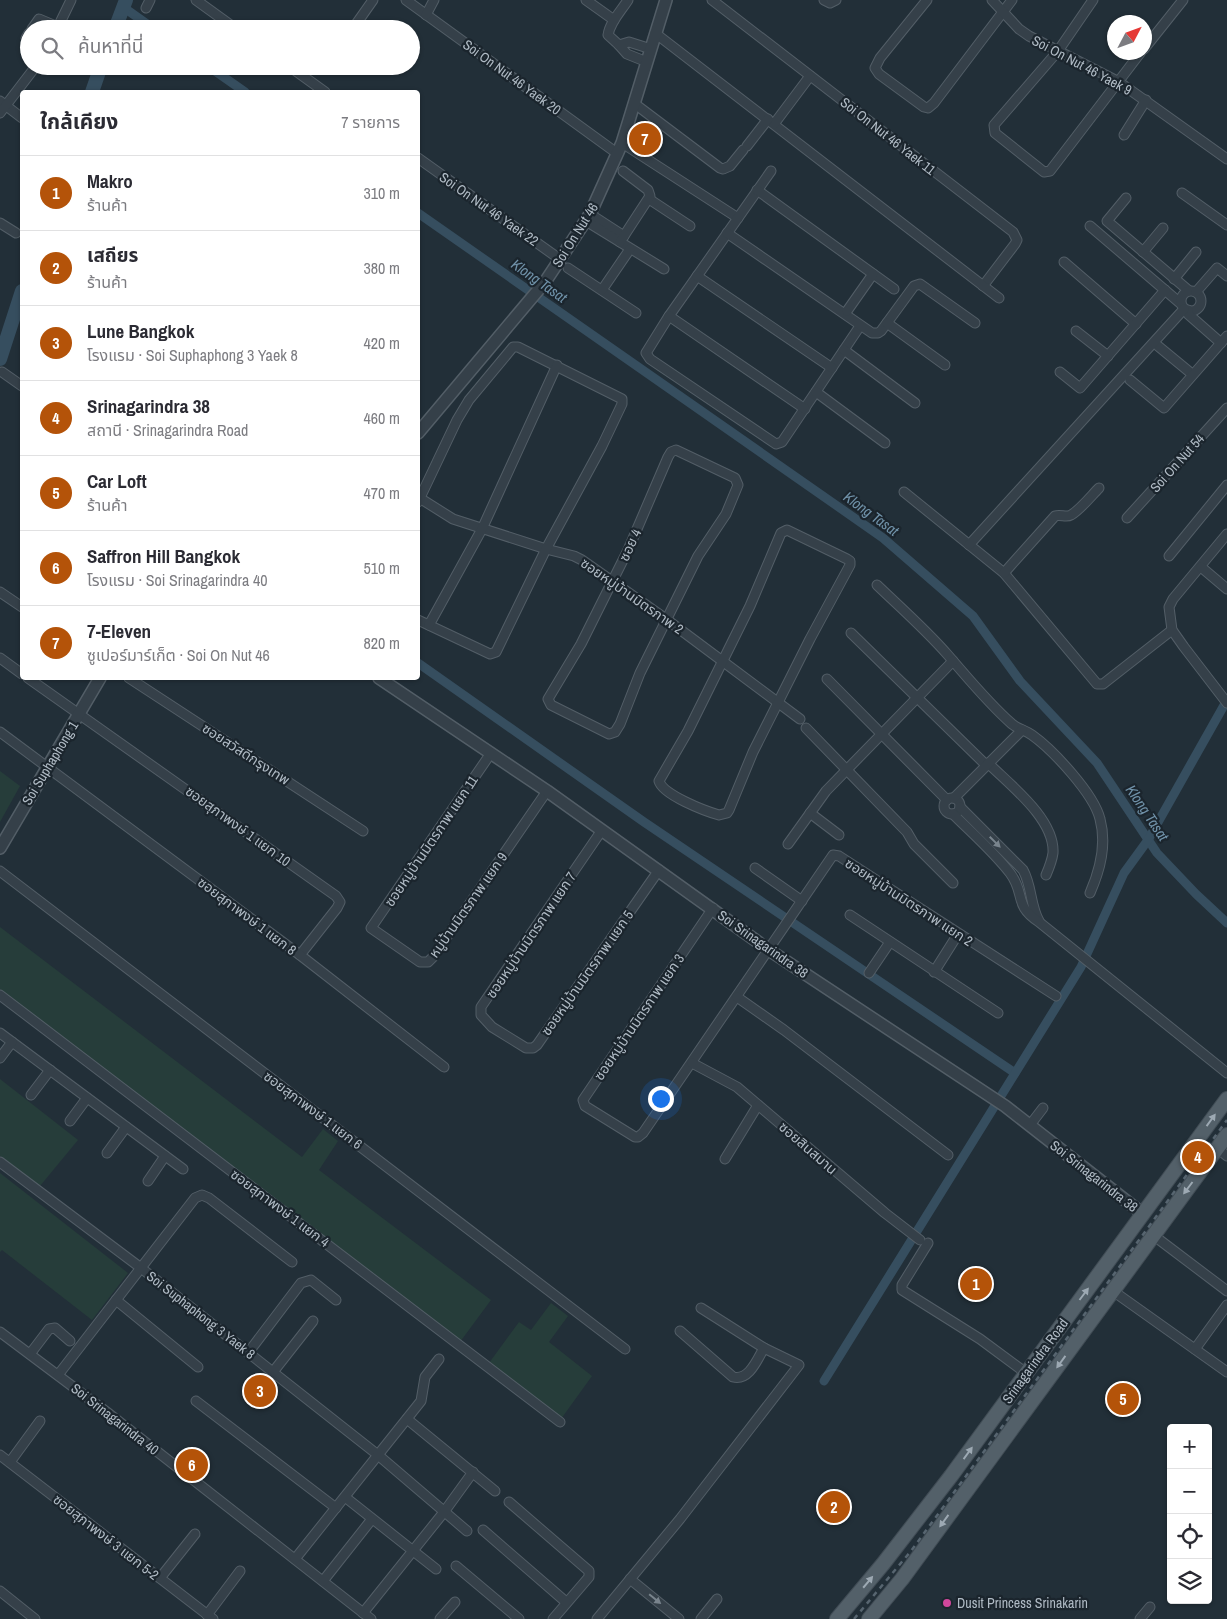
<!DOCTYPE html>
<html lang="th">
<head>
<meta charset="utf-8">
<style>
	:root { --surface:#fff; --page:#f7f7f7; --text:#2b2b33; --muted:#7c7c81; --line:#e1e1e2; --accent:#b45309 }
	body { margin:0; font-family:"Archivo Narrow","Noto Sans Thai",sans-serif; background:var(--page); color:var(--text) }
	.controls { position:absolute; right:15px; bottom:15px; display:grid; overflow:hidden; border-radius:5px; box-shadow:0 1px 4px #0004 }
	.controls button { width:45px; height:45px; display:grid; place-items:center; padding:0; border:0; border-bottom:1px solid var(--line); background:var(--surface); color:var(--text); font:25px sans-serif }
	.compass { position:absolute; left:1107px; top:15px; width:45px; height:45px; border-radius:50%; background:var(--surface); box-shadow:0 1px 4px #0004; rotate:49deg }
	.you { position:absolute; left:660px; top:1098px; width:18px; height:18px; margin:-12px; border:4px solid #fff; border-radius:50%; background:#1a73e8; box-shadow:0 0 0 8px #1a73e833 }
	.badge { display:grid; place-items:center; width:32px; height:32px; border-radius:50%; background:var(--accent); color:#fff; font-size:16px; font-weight:700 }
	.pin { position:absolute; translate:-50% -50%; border:2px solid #fff; box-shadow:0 1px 5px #0006 }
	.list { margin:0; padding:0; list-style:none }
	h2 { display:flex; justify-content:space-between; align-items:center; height:65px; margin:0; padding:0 20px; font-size:21px }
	h2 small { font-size:16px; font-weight:400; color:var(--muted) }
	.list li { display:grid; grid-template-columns:32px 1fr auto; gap:15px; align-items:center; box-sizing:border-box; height:75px; padding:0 20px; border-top:1px solid var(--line) }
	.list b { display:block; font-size:19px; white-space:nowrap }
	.list p { margin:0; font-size:16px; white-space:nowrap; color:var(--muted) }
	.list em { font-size:16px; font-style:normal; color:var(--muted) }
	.icon { flex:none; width:28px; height:28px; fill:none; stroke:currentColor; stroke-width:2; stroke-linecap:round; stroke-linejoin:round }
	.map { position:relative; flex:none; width:1227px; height:1619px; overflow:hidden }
	.search { position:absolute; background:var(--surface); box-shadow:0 1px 4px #0004; left:20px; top:20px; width:400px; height:55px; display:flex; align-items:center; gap:12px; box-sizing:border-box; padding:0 18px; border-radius:28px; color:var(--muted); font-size:19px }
	.panel { position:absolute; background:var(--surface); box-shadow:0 1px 4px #0004; left:20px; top:90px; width:400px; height:590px; border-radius:5px }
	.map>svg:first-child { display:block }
	.green { fill:#263d3a }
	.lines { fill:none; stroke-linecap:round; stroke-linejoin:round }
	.canal { stroke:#364e5f; stroke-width:9 }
	.river { stroke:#364e5f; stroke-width:14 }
	.minor-casing { stroke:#535e67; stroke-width:11 }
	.tertiary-casing { stroke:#535e67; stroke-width:14 }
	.primary-casing { stroke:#414c55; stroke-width:16 }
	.minor { stroke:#354049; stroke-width:9 }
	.tertiary { stroke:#354049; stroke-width:11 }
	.primary { stroke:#536069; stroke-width:14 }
	.rail { stroke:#576570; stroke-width:2.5; stroke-dasharray:5 5; stroke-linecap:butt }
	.oneway { fill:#79848d }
	.oneway2 { fill:#9da9b3 }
	.hotel-dot { fill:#d1479c; stroke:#1b252d; stroke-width:2 }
	.labels { text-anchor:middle; stroke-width:4.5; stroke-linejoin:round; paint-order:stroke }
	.street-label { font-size:14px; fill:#b0bbc5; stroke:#1b252d }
	.poi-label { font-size:14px; fill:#b0bbc5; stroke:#1b252d; text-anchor:start }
	.water-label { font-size:15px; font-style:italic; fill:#7092a9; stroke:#1b252d }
</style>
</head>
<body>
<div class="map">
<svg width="1227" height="1619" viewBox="0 0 1227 1619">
	<rect width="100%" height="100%" fill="#222f38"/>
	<g class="green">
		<path d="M0 771 20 786 0 822Z"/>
		<path d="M0 927 302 1157 323 1129 338 1141 319 1170 491 1300 460 1342 0 990Z"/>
		<path d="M0 1079 78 1140 40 1186 0 1156Z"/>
		<path d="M0 1173 128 1273 92 1320 2 1250 0 1252Z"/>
		<path d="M551 1303 568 1316 549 1342 592 1376 561 1419 489 1363 519 1322 531 1330Z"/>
	</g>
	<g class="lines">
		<g class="canal">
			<path d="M123 7 154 29"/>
			<path d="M208 66 245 92"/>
			<path d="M418 213 883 538 973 616 1020 681 1097 763 1157 853 1196 894 1227 923"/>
			<path d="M418 663 644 822 1015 1073"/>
			<path d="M824 1381 1081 967 1124 873 1148 840 1227 700"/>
		</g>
		<g class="river">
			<path d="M115 29 126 0"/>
			<path d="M92 92 101 66"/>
			<path d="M0 359 22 291"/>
		</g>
		<defs>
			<g id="minor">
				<path d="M196 0 236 29"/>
				<path d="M406 0 618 154"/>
				<path d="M586 0 614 20"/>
				<path d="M712 0 1013 232 1017 240 1015 244 983 286"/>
				<path d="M824 0 830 3 836 0"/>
				<path d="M927 0 880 58 875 68 879 74 924 107 928 108 934 103 1012 0"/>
				<path d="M992 0 1019 29 1029 36 1119 82 1227 159"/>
				<path d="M1093 0 1058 51 994 125 995 133 1044 172 1050 171 1141 52"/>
				<path d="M146 8 150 0"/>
				<path d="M426 15 434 0"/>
				<path d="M354 27 373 0"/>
				<path d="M32 29 39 19 58 27"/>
				<path d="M57 29 71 0"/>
				<path d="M29 33 26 38 29 44"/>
				<path d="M655 33 999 298"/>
				<path d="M619 45 608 35C610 22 621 11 628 0"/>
				<path d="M1144 49 1183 0"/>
				<path d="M647 62 627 54 619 45 629 42 651 49"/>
				<path d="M289 66 325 92"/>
				<path d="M0 101 22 118"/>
				<path d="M635 104 720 168 723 169 730 166 743 150"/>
				<path d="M0 113 36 66"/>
				<path d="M774 124 810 76"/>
				<path d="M1124 135 1146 100"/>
				<path d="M622 143 738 218"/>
				<path d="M747 146 768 119"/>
				<path d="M418 158 561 260"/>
				<path d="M771 171 669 316 646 353 650 359 776 444 782 442 860 326"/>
				<path d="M757 190 894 289"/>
				<path d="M1182 193 1227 225"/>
				<path d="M1126 198 1107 221 1188 290"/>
				<path d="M649 199 690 226"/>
				<path d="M590 214 624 236"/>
				<path d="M586 221 664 269"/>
				<path d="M0 223 16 233"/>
				<path d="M1090 226 1180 303"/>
				<path d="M727 233 872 333H878L881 331 914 286 920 284 975 323"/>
				<path d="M620 242 650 196 648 190 623 171"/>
				<path d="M1143 252 1163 228"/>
				<path d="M1064 262 1136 324"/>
				<path d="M568 268 636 313"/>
				<path d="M697 276 832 368"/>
				<path d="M1174 279 1196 252"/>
				<path d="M602 290 630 249"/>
				<circle cx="1191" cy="301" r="10"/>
				<path d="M1196 292 1217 268 1227 276"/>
				<path d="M1188 310V314L1221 343"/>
				<path d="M847 311 873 274"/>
				<path d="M669 316 805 409"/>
				<path d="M887 323 945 365"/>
				<path d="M1076 331 1108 356"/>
				<path d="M1158 346 1192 374"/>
				<path d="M844 350 915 403"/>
				<path d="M2 372 22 386"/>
				<path d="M1060 372 1080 388 1165 290"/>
				<path d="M1130 380 1164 408 1227 336"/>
				<path d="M816 392 885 443"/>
				<path d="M676 450 735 478 738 485 726 514 698 556 640 673 620 724 615 732 609 734 551 705 548 699 581 644 628 550 668 457 671 452Z"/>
				<path d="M904 492 1004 573 1097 684H1103L1172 630"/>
				<path d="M418 497 453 519 546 549 574 556 582 560 666 619 800 719"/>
				<path d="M418 502 457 420 469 400 513 347H518L622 399V404L602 446 546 549 496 652 490 654 418 620"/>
				<path d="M1127 518 1227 408"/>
				<path d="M787 530 847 559 850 561V565L810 639 753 752 729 810 727 813 719 815C705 811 663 795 659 781L688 731 750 606 781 533Z"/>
				<path d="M1227 534 1173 599 1169 607 1172 630 1184 647 1227 703"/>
				<path d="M969 545 1184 309"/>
				<path d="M1169 556 1227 485"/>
				<path d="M1201 567 1227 589"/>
				<path d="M1004 573 1055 516C1061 514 1066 518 1071 515 1080 510 1092 495 1099 488"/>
				<path d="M877 585C901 608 926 630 947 654 968 678 988 703 1012 724 1018 729 1025 730 1032 735 1053 750 1094 794 1100 819 1107 845 1100 870 1090 893"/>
				<path d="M0 592 22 607"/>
				<path d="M429 625 482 529 557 365"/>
				<path d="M851 633 986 765"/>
				<path d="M0 658 22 674"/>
				<path d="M28 678 336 896 340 902 337 908 300 955"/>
				<path d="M129 678 363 831"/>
				<path d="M827 679 947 800"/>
				<path d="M806 728 907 832 914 844 953 883"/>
				<path d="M0 732 300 955 444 1067"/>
				<path d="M491 753 371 928 420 962H428L433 957 547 791"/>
				<path d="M988 763C1010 785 1055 819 1053 853 1052 861 1049 868 1046 875"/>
				<circle cx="952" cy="806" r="8"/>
				<path d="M954 798 1022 730"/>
				<path d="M960 807 1023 870C1032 886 1030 905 1039 921"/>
				<path d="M810 813 839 835"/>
				<path d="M953 814C972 833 994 852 1010 873 1026 894 1013 905 1039 922L1227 1073"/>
				<path d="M602 830 481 1007V1015L492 1027 526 1048H533L537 1045 659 870"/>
				<path d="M788 844 826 791 953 661"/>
				<path d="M755 868 802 901"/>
				<path d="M0 871 625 1349"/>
				<path d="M713 908 583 1100 585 1106 635 1137H638L643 1133 833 855 839 856 1056 996"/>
				<path d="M850 915 998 1013"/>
				<path d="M934 972 958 934"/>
				<path d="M869 973 890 942"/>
				<path d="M0 995 560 1422"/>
				<path d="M737 997 784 1030 948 1155"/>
				<path d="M0 1033 183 1169"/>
				<path d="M0 1058 12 1042"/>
				<path d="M692 1063 737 1087 885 1213 920 1240"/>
				<path d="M31 1095 50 1070"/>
				<path d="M70 1121 87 1098"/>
				<path d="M1030 1125 1043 1108"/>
				<path d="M1217 1148 1227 1156"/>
				<path d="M107 1153 126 1127"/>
				<path d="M725 1159 758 1105"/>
				<path d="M0 1162 141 1268 378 1455 467 1531"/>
				<path d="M148 1181 165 1156"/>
				<path d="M1153 1235 1227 1291"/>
				<path d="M928 1243 902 1285V1290L980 1339 1026 1373"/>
				<path d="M1113 1291 1227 1372"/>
				<path d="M116 1300 198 1367"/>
				<path d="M701 1308 764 1348"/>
				<path d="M0 1332 108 1413 371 1619"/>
				<path d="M1195 1349 1227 1305"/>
				<path d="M248 1353 301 1283 311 1280 336 1300"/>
				<path d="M30 1354 49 1329 55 1328 70 1341"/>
				<path d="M273 1372 313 1321"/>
				<path d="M58 1375 195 1198 202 1195 209 1198 292 1262"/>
				<path d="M196 1401 336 1508"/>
				<path d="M407 1419 495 1491"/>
				<path d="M0 1455 213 1619"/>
				<path d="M10 1462 40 1421"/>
				<path d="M345 1497 436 1569"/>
				<path d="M509 1502 589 1571V1577L553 1619"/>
				<path d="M483 1530 566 1602"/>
				<path d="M295 1559 421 1401 425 1377 439 1359"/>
				<path d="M456 1566 519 1619"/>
				<path d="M160 1578 195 1534"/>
				<path d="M630 1579 679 1619"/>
				<path d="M323 1581 372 1519"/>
				<path d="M0 1591 35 1619"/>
				<path d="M363 1613 444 1512 473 1472"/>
				<path d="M207 1615 240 1571"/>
				<path d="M440 1619 455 1602"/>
				<path d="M597 1619 680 1519 799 1365 764 1348C757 1360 749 1381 733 1377L680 1331"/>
				<path d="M701 1619 717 1599"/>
				<path d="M1140 1619 1150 1607"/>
			</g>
			<g id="tertiary">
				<path d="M418 433 545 282 590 214 622 143 666 0"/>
				<path d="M379 678 547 791 769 950 1005 1106 1143 1214"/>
				<path d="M0 848 100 678"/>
			</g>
			<g id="primary">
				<path d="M837 1619 883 1564 951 1476 1227 1099"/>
				<path d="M869 1619 902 1579 1227 1135"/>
			</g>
		</defs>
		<use href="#minor" class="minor-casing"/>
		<use href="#tertiary" class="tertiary-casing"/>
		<use href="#primary" class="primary-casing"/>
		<use href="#minor" class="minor"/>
		<use href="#tertiary" class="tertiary"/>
		<use href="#primary" class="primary"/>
		<path class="rail" d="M854 1619 911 1551 1227 1120"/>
	</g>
	<defs><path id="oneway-solid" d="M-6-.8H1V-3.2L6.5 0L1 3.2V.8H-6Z" transform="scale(1.25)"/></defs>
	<g class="oneway">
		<use href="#oneway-solid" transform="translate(995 842) rotate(45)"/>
		<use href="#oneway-solid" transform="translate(655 1599) rotate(39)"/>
	</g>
	<g class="oneway2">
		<use href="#oneway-solid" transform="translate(1211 1120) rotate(-54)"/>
		<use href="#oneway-solid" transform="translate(1188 1188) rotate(127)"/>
		<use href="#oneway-solid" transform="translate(1084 1294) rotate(-53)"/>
		<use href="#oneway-solid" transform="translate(1061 1362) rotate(126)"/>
		<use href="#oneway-solid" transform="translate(968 1453) rotate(-54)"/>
		<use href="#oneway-solid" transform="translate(944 1521) rotate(126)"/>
		<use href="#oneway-solid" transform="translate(868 1582) rotate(-50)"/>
	</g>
	<circle class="hotel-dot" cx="947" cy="1603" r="5"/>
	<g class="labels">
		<g class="street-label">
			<text transform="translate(1082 65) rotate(28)" y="5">Soi On Nut 46 Yaek 9</text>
			<text transform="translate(512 77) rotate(36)" y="5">Soi On Nut 46 Yaek 20</text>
			<text transform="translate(888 136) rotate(38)" y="5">Soi On Nut 46 Yaek 11</text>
			<text transform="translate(489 209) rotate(35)" y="5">Soi On Nut 46 Yaek 22</text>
			<text transform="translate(575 235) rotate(-58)" y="5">Soi On Nut 46</text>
			<text transform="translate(1177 463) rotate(-48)" y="5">Soi On Nut 54</text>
			<text transform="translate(630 545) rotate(-65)" y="5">ซอย 4</text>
			<text transform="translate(632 596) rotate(35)" y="5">ซอยหมู่บ้านมิตรภาพ 2</text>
			<text transform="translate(246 754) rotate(33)" y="5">ซอยสวัสดีกรุงเทพ</text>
			<text transform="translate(50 763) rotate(-59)" y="5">Soi Suphaphong 1</text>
			<text transform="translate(238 826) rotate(36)" y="5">ซอยสุภาพงษ์ 1 แยก 10</text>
			<text transform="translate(431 841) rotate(-56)" y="5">ซอยหมู่บ้านมิตรภาพ แยก 11</text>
			<text transform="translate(909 902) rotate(33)" y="5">ซอยหมู่บ้านมิตรภาพ แยก 2</text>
			<text transform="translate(468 905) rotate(-55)" y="5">หมู่บ้านมิตรภาพ แยก 9</text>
			<text transform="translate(247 916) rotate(37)" y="5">ซอยสุภาพงษ์ 1 แยก 8</text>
			<text transform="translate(531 935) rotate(-56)" y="5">ซอยหมู่บ้านมิตรภาพ แยก 7</text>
			<text transform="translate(763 944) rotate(35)" y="5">Soi Srinagarindra 38</text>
			<text transform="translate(587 973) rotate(-55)" y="5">ซอยหมู่บ้านมิตรภาพ แยก 5</text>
			<text transform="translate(639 1017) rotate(-56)" y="5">ซอยหมู่บ้านมิตรภาพ แยก 3</text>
			<text transform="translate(313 1110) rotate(37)" y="5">ซอยสุภาพงษ์ 1 แยก 6</text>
			<text transform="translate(808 1148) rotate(41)" y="5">ซอยสินสมาน</text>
			<text transform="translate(1094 1176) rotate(38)" y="5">Soi Srinagarindra 38</text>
			<text transform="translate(280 1208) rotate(37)" y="5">ซอยสุภาพงษ์ 1 แยก 4</text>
			<text transform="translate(201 1315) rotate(38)" y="5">Soi Suphaphong 3 Yaek 8</text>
			<text transform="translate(1035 1361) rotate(-54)" y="5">Srinagarindra Road</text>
			<text transform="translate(115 1419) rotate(38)" y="5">Soi Srinagarindra 40</text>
			<text transform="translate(106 1537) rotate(38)" y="5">ซอยสุภาพงษ์ 3 แยก 5-2</text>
		</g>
		<g class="poi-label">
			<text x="957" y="1608">Dusit Princess Srinakarin</text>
		</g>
		<g class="water-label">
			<text transform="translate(539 281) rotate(35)" y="5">Klong Tasat</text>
			<text transform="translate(871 514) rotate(36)" y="5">Klong Tasat</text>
			<text transform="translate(1147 813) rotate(56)" y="5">Klong Tasat</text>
		</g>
	</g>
</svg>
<div class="controls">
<button>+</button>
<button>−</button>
<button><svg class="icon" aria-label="locate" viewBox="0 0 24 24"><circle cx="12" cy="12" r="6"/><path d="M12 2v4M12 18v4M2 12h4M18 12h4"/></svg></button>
<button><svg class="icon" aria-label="layers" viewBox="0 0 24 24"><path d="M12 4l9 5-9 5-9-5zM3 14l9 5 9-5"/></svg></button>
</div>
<svg class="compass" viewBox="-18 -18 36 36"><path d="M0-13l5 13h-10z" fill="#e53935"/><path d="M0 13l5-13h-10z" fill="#7c7c81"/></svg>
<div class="you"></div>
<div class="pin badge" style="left:976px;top:1284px">1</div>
<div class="pin badge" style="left:834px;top:1507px">2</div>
<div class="pin badge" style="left:260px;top:1391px">3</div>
<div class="pin badge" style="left:1198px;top:1157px">4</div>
<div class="pin badge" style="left:1123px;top:1399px">5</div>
<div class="pin badge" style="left:192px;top:1465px">6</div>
<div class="pin badge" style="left:645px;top:139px">7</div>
<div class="search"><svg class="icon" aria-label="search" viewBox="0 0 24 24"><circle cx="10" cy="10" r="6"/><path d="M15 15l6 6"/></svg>ค้นหาที่นี่</div>
<section class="panel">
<h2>ใกล้เคียง<small>7 รายการ</small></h2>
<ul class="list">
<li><span class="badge">1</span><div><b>Makro</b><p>ร้านค้า</p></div><em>310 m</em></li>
<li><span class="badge">2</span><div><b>เสถียร</b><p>ร้านค้า</p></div><em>380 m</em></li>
<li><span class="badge">3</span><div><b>Lune Bangkok</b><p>โรงแรม · Soi Suphaphong 3 Yaek 8</p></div><em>420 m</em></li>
<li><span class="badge">4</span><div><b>Srinagarindra 38</b><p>สถานี · Srinagarindra Road</p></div><em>460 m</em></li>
<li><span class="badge">5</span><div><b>Car Loft</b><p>ร้านค้า</p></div><em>470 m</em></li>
<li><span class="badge">6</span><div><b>Saffron Hill Bangkok</b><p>โรงแรม · Soi Srinagarindra 40</p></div><em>510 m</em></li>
<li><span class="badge">7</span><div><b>7-Eleven</b><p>ซูเปอร์มาร์เก็ต · Soi On Nut 46</p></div><em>820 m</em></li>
</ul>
</section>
</div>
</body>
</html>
